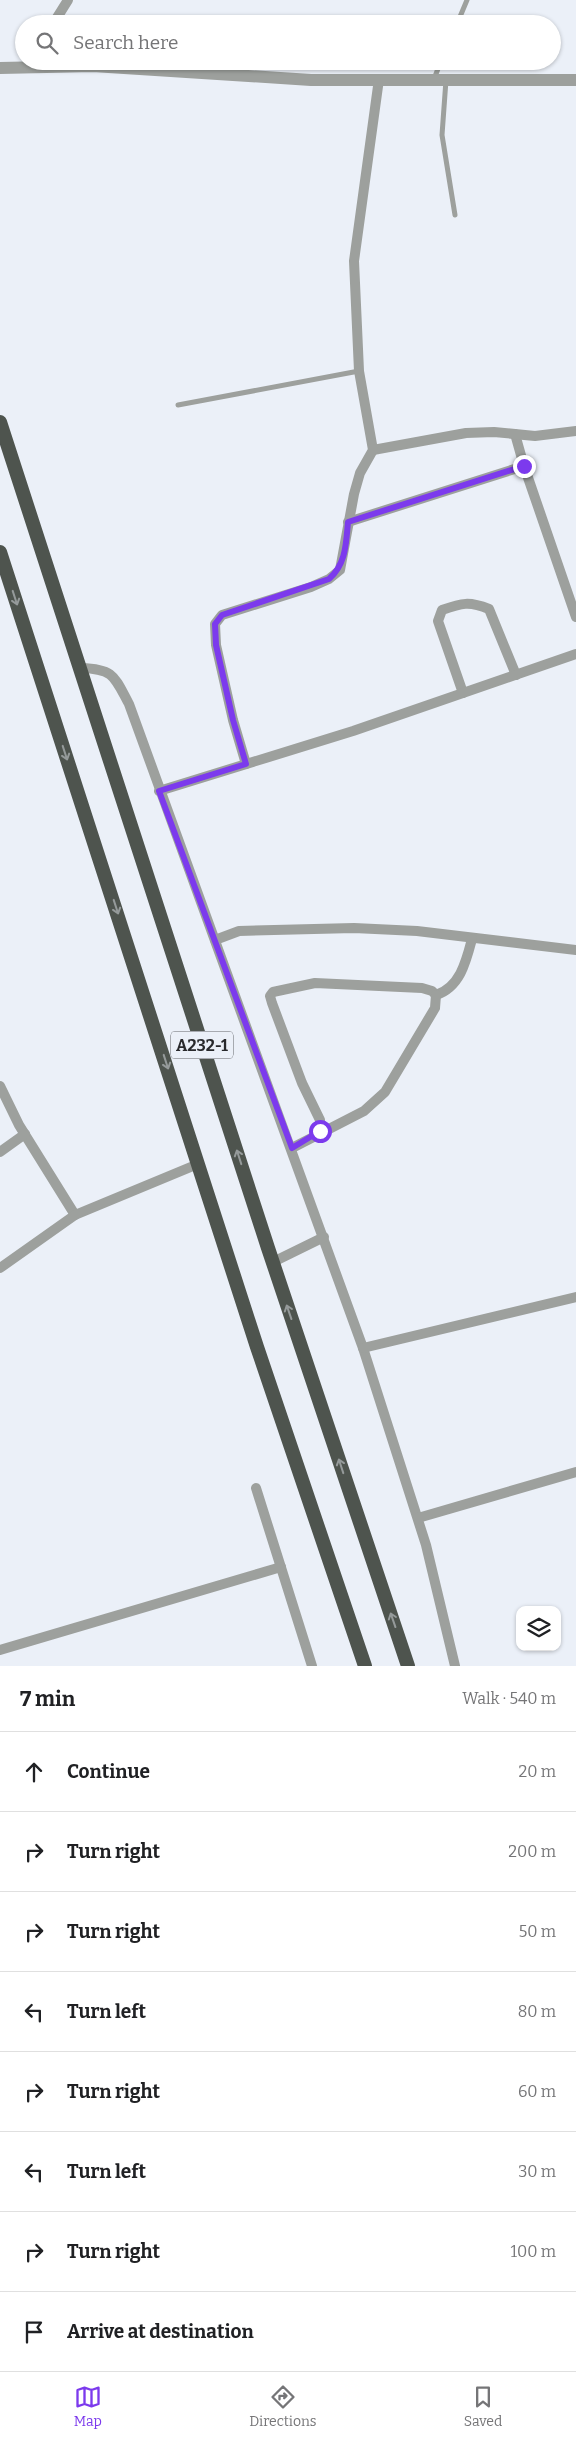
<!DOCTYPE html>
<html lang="en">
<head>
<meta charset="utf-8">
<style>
	:root { --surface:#fff; --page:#f6f6f6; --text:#202124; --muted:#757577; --line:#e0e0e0; --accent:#7c3aed }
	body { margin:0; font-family:Bitter,serif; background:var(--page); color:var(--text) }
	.controls { position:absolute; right:15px; bottom:15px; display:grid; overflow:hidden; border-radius:10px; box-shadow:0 1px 4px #0004 }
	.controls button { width:45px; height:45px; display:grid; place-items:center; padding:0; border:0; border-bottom:1px solid var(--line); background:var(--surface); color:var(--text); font:25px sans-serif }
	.stop { position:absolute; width:15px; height:15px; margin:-11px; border:4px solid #7c3aed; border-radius:50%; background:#fff }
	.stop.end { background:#7c3aed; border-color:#fff; box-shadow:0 1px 5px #0008 }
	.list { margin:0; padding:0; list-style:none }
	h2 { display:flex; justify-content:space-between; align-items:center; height:65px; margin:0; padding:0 20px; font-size:21px }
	h2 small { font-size:16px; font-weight:400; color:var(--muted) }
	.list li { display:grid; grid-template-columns:32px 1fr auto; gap:15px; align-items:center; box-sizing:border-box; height:80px; padding:0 20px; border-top:1px solid var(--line) }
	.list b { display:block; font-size:19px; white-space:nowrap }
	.list em { font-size:16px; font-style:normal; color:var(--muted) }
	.icon { flex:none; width:28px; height:28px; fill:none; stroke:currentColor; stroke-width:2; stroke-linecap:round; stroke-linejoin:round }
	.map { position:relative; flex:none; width:576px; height:1666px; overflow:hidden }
	.search { position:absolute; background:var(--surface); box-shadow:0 1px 4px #0004; left:15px; right:15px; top:15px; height:55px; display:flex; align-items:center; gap:12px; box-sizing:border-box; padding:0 18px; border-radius:28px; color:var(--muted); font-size:19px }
	.sheet { height:705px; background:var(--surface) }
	nav { display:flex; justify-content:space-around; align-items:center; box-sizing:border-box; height:70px; border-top:1px solid var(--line); background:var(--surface); font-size:14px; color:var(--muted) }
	nav a { display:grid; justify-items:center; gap:2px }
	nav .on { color:var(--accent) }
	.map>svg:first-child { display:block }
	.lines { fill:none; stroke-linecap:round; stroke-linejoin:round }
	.service { stroke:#9da09d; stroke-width:5 }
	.minor { stroke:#9da09d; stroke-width:10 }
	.tertiary { stroke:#9da09d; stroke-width:12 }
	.trunk { stroke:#4e544e; stroke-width:14 }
	.oneway { stroke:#959a9a }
	.route { stroke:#7c3aed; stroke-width:6 }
	.labels { text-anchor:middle; stroke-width:4; stroke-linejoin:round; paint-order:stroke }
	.shield { fill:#ebf0f8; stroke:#626569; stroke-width:1 }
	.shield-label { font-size:16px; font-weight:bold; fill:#28292c }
</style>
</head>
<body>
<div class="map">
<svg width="576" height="1666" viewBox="0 0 576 1666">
	<rect width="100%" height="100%" fill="#ebf0f8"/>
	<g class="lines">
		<g class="service">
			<path d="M457 24 467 0"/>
			<path d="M434 79 441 61"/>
			<path d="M446 80 442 135 455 215"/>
			<path d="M178 405 359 371"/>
		</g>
		<g class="minor">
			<path d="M53 24 68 0"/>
			<path d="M515 434 524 466 576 617"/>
			<path d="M373 450 466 433 494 432 535 436 576 431"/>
			<path d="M348 522 524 466"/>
			<path d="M81 668C114 669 114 676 129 704L363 1348 426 1545 455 1666"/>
			<path d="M463 693 438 621 442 610C462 603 469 601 489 609L516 675"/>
			<path d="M246 764 233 720 216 645 215 624 222 615 311 587 329 579 340 570 354 494 360 473 373 450 359 371 354 261 379 79"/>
			<path d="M159 791 353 731 576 654"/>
			<path d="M215 940 239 931 354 928 417 931 576 950"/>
			<path d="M436 995C460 987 466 962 472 939"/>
			<path d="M0 1086 19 1125 75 1215"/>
			<path d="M320 1131V1120L302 1083 272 1003 270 996 273 992 315 983 422 988 432 991 436 995"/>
			<path d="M292 1148 364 1111 385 1092 435 1008 436 995"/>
			<path d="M0 1152 25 1134"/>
			<path d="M273 1262 324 1237"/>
			<path d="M0 1268 75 1215 198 1164"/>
			<path d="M363 1348 576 1297"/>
			<path d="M256 1488 312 1666"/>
			<path d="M418 1518 576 1472"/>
			<path d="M0 1650 281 1567"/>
		</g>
		<path class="tertiary" d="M0 68 93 66 311 80H576"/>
		<g class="trunk">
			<path d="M0 422 268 1248 408 1666"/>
			<path d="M0 552 257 1347 365 1666"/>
		</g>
	</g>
	<defs><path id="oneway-shaft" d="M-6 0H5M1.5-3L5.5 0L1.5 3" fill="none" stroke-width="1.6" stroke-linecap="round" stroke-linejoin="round" transform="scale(1.25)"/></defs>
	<g class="oneway">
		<use href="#oneway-shaft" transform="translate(15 598) rotate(72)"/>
		<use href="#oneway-shaft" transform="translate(65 753) rotate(72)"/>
		<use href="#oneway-shaft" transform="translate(116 907) rotate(72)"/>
		<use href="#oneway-shaft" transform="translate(166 1062) rotate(72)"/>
		<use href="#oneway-shaft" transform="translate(239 1157) rotate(-108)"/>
		<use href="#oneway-shaft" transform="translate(289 1312) rotate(-109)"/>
		<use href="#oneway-shaft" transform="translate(341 1466) rotate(-108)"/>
		<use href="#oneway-shaft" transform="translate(393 1620) rotate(-109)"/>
	</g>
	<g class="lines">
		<path class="route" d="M320 1131 292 1148 159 791 246 764 233 720 216 645 215 624 222 615 329 579C346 564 346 544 348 522L524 466"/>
	</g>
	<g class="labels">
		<rect class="shield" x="171" y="1031.5" width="62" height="27" rx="4"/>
		<g class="shield-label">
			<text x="202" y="1051">A232-1</text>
		</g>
	</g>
</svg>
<div class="controls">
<button><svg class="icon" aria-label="layers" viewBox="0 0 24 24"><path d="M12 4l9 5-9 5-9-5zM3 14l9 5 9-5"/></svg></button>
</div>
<div class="stop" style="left:320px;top:1131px"></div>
<div class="stop end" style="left:524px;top:466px"></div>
<div class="search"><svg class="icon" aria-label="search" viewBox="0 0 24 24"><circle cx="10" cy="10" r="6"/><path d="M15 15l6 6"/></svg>Search here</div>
</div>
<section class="sheet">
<h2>7 min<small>Walk · 540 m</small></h2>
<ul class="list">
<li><svg class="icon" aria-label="ahead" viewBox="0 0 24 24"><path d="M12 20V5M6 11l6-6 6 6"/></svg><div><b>Continue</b></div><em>20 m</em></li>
<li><svg class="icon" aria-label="right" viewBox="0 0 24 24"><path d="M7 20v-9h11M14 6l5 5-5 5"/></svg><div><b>Turn right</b></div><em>200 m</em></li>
<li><svg class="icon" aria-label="right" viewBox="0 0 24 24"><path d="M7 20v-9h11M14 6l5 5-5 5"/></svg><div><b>Turn right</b></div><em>50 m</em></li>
<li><svg class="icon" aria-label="left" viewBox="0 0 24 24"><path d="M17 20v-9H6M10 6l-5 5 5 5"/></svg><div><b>Turn left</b></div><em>80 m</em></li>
<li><svg class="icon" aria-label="right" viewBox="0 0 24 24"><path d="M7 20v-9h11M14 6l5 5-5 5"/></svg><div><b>Turn right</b></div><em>60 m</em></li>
<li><svg class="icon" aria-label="left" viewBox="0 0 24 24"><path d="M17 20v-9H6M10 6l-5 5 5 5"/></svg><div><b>Turn left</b></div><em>30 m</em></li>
<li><svg class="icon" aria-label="right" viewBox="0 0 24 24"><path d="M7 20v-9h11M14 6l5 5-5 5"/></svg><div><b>Turn right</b></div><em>100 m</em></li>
<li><svg class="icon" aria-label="arrive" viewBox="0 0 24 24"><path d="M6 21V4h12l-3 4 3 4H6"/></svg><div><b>Arrive at destination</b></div></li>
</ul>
</section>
<nav>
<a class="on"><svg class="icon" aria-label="map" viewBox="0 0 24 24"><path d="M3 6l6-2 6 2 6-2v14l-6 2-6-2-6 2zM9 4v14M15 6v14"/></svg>Map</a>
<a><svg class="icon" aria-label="directions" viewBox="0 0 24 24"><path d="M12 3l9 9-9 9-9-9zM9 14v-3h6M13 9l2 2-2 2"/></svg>Directions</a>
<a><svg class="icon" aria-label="saved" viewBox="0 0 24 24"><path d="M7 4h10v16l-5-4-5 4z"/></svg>Saved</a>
</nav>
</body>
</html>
